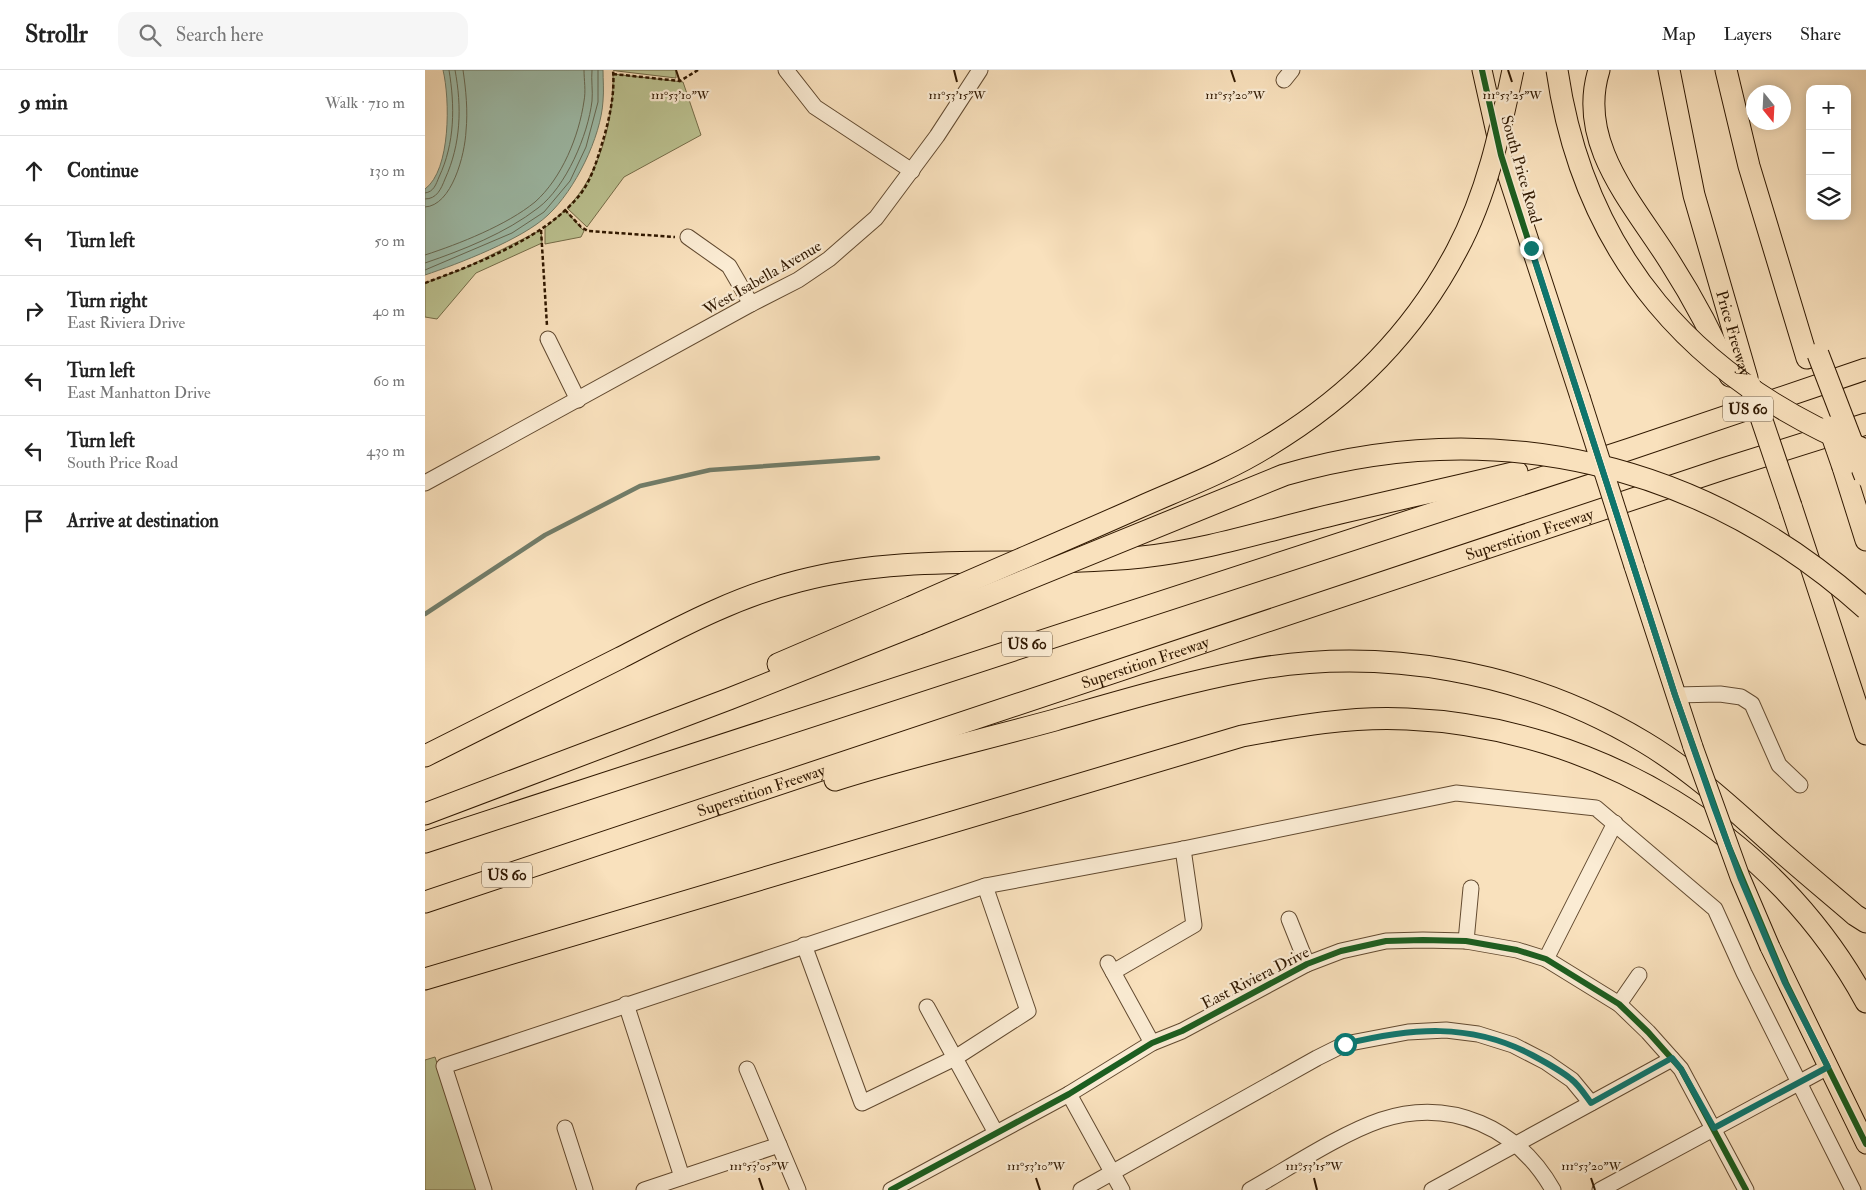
<!DOCTYPE html>
<html lang="en">
<head>
<meta charset="utf-8">
<style>
	:root { --surface:#fff; --page:#f6f6f6; --text:#222; --muted:#767676; --line:#e0e0e0 }
	body { margin:0; font-family:"IM FELL Double Pica",serif; background:var(--page); color:var(--text) }
	.controls { position:absolute; right:15px; top:15px; display:grid; overflow:hidden; border-radius:10px; box-shadow:0 2px 12px #0003 }
	.controls button { width:45px; height:45px; display:grid; place-items:center; padding:0; border:0; border-bottom:1px solid var(--line); background:var(--surface); color:var(--text); font:25px sans-serif }
	.compass { position:absolute; left:1321px; top:15px; width:45px; height:45px; border-radius:50%; background:var(--surface); box-shadow:0 2px 12px #0003; rotate:162deg }
	.stop { position:absolute; width:15px; height:15px; margin:-11px; border:4px solid #0f766e; border-radius:50%; background:#fff }
	.stop.end { background:#0f766e; border-color:#fff; box-shadow:0 1px 5px #0008 }
	.list { margin:0; padding:0; list-style:none }
	h2 { display:flex; justify-content:space-between; align-items:center; height:65px; margin:0; padding:0 20px; font-size:21px }
	h2 small { font-size:16px; font-weight:400; color:var(--muted) }
	.list li { display:grid; grid-template-columns:32px 1fr auto; gap:15px; align-items:center; box-sizing:border-box; height:70px; padding:0 20px; border-top:1px solid var(--line) }
	.list b { display:block; font-size:19px; white-space:nowrap }
	.list p { margin:0; font-size:16px; white-space:nowrap; color:var(--muted) }
	.list em { font-size:16px; font-style:normal; color:var(--muted) }
	.icon { flex:none; width:28px; height:28px; fill:none; stroke:currentColor; stroke-width:2; stroke-linecap:round; stroke-linejoin:round }
	.map { position:relative; flex:none; width:1441px; height:1120px; overflow:hidden }
	header { display:flex; align-items:center; gap:30px; box-sizing:border-box; height:70px; padding:0 25px; background:var(--surface); border-bottom:1px solid var(--line) }
	header strong { font-size:24px }
	nav { display:flex; gap:28px; margin-inline-start:auto; font-size:18px }
	.search { width:350px; height:45px; background:var(--page); display:flex; align-items:center; gap:12px; box-sizing:border-box; padding:0 18px; border-radius:15px; color:var(--muted); font-size:19px }
	main { display:flex }
	aside { flex:1; background:var(--surface) }
	.map>svg:first-child { display:block }
	.green { fill:#bcc392; stroke:#766e4a }
	.water { fill:#9ebeac; stroke:#727c68 }
	.lines { fill:none; stroke-linecap:round; stroke-linejoin:round }
	.shore { stroke:#676b56; stroke-width:1 }
	.stream { stroke:#727c68; stroke-width:4.5 }
	.minor-casing { stroke:#624a30; stroke-width:17 }
	.major-casing { stroke:#301801; stroke-width:21 }
	.highway-casing { stroke:#301801; stroke-width:23 }
	.path { stroke:#301801; stroke-width:2.5; stroke-dasharray:4 2.5; stroke-linecap:butt }
	.minor { stroke:#fbecd4; stroke-width:15 }
	.major { stroke:#f9e1bd; stroke-width:19 }
	.highway { stroke:#f9e1bd; stroke-width:21 }
	.major-bridge-casing { stroke:#301801; stroke-width:21; stroke-linecap:butt }
	.highway-bridge-casing { stroke:#301801; stroke-width:23; stroke-linecap:butt }
	.major-bridge { stroke:#f9e1bd; stroke-width:19 }
	.highway-bridge { stroke:#f9e1bd; stroke-width:21 }
	.cycleway-casing { stroke:#fbecd4; stroke-width:9 }
	.cycleway { stroke:#1b5e20; stroke-width:6 }
	.route { stroke:#0f766e; stroke-width:6 }
	.ticks { fill:none; stroke:#301801; stroke-width:2 }
	.labels { text-anchor:middle; stroke-width:4.5; stroke-linejoin:round; paint-order:stroke }
	.shield { fill:#fbecd4; stroke:#6d5840; stroke-width:1 }
	.shield-label { font-size:15px; font-weight:bold; fill:#301801 }
	.street-label { font-size:16px; fill:#301801; stroke:#fbecd4 }
	.ticks-label { font-size:12px; text-anchor:middle; fill:#301801; stroke:#fbecd4; stroke-width:4.5; stroke-linejoin:round; paint-order:stroke }
</style>
</head>
<body>
<header>
<strong>Strollr</strong>
<div class="search"><svg class="icon" aria-label="search" viewBox="0 0 24 24"><circle cx="10" cy="10" r="6"/><path d="M15 15l6 6"/></svg>Search here</div>
<nav><a>Map</a><a>Layers</a><a>Share</a></nav>
</header>
<main>
<aside>
<h2>9 min<small>Walk · 710 m</small></h2>
<ul class="list">
<li><svg class="icon" aria-label="ahead" viewBox="0 0 24 24"><path d="M12 20V5M6 11l6-6 6 6"/></svg><div><b>Continue</b></div><em>130 m</em></li>
<li><svg class="icon" aria-label="left" viewBox="0 0 24 24"><path d="M17 20v-9H6M10 6l-5 5 5 5"/></svg><div><b>Turn left</b></div><em>50 m</em></li>
<li><svg class="icon" aria-label="right" viewBox="0 0 24 24"><path d="M7 20v-9h11M14 6l5 5-5 5"/></svg><div><b>Turn right</b><p>East Riviera Drive</p></div><em>40 m</em></li>
<li><svg class="icon" aria-label="left" viewBox="0 0 24 24"><path d="M17 20v-9H6M10 6l-5 5 5 5"/></svg><div><b>Turn left</b><p>East Manhatton Drive</p></div><em>60 m</em></li>
<li><svg class="icon" aria-label="left" viewBox="0 0 24 24"><path d="M17 20v-9H6M10 6l-5 5 5 5"/></svg><div><b>Turn left</b><p>South Price Road</p></div><em>430 m</em></li>
<li><svg class="icon" aria-label="arrive" viewBox="0 0 24 24"><path d="M6 21V4h12l-3 4 3 4H6"/></svg><div><b>Arrive at destination</b></div></li>
</ul>
</aside>
<div class="map">
<svg width="1441" height="1120" viewBox="0 0 1441 1120">
	<rect width="100%" height="100%" fill="#f9e1bd"/>
	<filter id="stains"><feTurbulence type="fractalNoise" baseFrequency=".004" numOctaves="4"/><feColorMatrix values="0 0 0 0 .2 0 0 0 0 .09 0 0 0 0 .02 0 0 0 .5 -.17"/></filter>
	<radialGradient id="worn" r=".72"><stop offset=".6" stop-color="#630" stop-opacity="0"/><stop offset="1" stop-color="#630" stop-opacity=".3"/></radialGradient>
	<g class="green">
		<path d="M188 0H251V8L192 1Z"/>
		<path d="M188 4 258 12 276 65 199 107 162 157 142 138C175 105 189 49 188 4Z"/>
		<path d="M140 140 159 161 156 167 120 174V158Z"/>
		<path d="M116 160 117 173 51 203 12 249 0 247V213L38 199Z"/>
		<path d="M10 987 53 1120H0V990Z"/>
	</g>
	<path class="water" d="M18 0H178C178 10 179 20 178 31 176 67 150 120 123 145 98 169 33 194 0 205V119C26 100 25 29 18 0Z"/>
	<g class="lines">
		<g class="shore">
			<path d="M0 123C9 122 11 114 14 107 30 73 30 36 24 0"/>
			<path d="M0 129C12 129 16 119 20 109 36 74 37 37 30 0"/>
			<path d="M0 137C27 136 40 84 41 61 43 41 41 20 38 0"/>
			<path d="M0 185C34 174 82 155 110 132 137 108 154 66 159 31 161 21 159 10 159 0"/>
			<path d="M0 193C38 180 81 163 113 138 141 117 163 65 167 31 168 21 166 10 167 0"/>
			<path d="M0 200 87 163 119 142 145 111 161 77 173 32V0"/>
		</g>
		<path class="stream" d="M0 544 120 465 215 416 285 400 453 388"/>
		<defs>
			<g id="minor">
				<path d="M361 0 390 37 487 101"/>
				<path d="M859 10 867 0"/>
				<path d="M263 167 304 196 326 234"/>
				<path d="M123 269 153 330"/>
				<path d="M0 413 326 234 373 210 404 189 451 148 512 66 555 0"/>
				<path d="M1250 625 1295 624 1316 627 1327 634 1354 695 1375 715"/>
				<path d="M864 849 882 894"/>
				<path d="M1041 871 1046 818"/>
				<path d="M379 875 437 1033 530 988 603 941 560 816"/>
				<path d="M1121 889 1190 753"/>
				<path d="M683 893 727 973"/>
				<path d="M688 902 769 855 758 779"/>
				<path d="M201 934 257 1107"/>
				<path d="M1194 934 1214 905"/>
				<path d="M502 937 571 1063"/>
				<path d="M322 999 373 1120"/>
				<path d="M644 1024 697 1120"/>
				<path d="M140 1058 160 1120"/>
				<path d="M59 1120 19 996 560 816 758 779 1031 723 1171 738 1290 839 1319 903 1428 1120"/>
				<path d="M219 1120 354 1075"/>
				<path d="M466 1120 644 1024 727 973 757 961 882 894 916 881 961 871 998 870 1041 871 1092 880 1121 889 1194 934 1223 962 1256 999 1321 1120"/>
				<path d="M656 1120 892 988 920 974 983 962 1021 960 1053 964 1088 975 1121 992 1147 1010 1166 1033"/>
				<path d="M825 1120C864 1098 915 1064 956 1050 1026 1027 1093 1058 1128 1120"/>
				<path d="M1007 1120 1247 989"/>
				<path d="M1175 1120 1403 997"/>
			</g>
			<g id="major">
				<path d="M1057 0 1076 85 1155 327"/>
				<path d="M1209 496 1268 677"/>
				<path d="M1345 877 1441 1074"/>
			</g>
			<g id="highway">
				<path d="M1174 0C1151 74 1209 134 1245 192 1268 228 1289 267 1305 306"/>
				<path id="s1" d="M1244 0 1269 125 1322 308"/>
				<path d="M1301 0 1324 96 1382 288"/>
				<path d="M1418 397 1441 470"/>
				<path d="M1366 436 1441 664"/>
				<path d="M353 594 486 537"/>
				<path d="M0 686C65 654 130 621 195 588 253 558 310 527 374 511 487 481 602 499 717 487 783 480 843 460 907 445 969 430 1031 417 1092 402"/>
				<path d="M410 710C482 687 557 670 630 650 693 632 756 613 820 601 955 575 1101 601 1219 672 1266 700 1305 736 1345 772 1373 797 1402 821 1430 845L1441 852"/>
				<path d="M0 744 304 629 493 554"/>
				<path d="M0 772 1205 379 1441 299"/>
				<path id="s2" d="M0 832 1298 399 1441 354"/>
				<path d="M0 909 817 666C871 656 927 646 982 649 1171 657 1350 764 1441 932"/>
			</g>
		</defs>
		<use href="#minor" class="minor-casing"/>
		<use href="#major" class="major-casing"/>
		<use href="#highway" class="highway-casing"/>
		<g class="path">
			<path d="M188 4 255 11 273 0"/>
			<path d="M140 140 156 157 163 161 250 167"/>
			<path d="M116 160 122 256"/>
			<path d="M0 213C51 194 118 169 154 126 167 110 173 87 179 67 185 46 190 22 188 0"/>
		</g>
		<use href="#minor" class="minor"/>
		<use href="#major" class="major"/>
		<use href="#highway" class="highway"/>
		<defs>
			<g id="major-bridge">
				<path d="M1155 327 1209 496"/>
				<path d="M1268 677 1315 807 1345 877"/>
			</g>
			<g id="highway-bridge">
				<path d="M1132 0C1159 186 1269 310 1441 380"/>
				<path d="M1393 284 1440 406"/>
				<path d="M1325 315 1366 436"/>
				<path d="M1404 357 1418 397"/>
				<path d="M486 537C562 503 639 471 715 437 758 418 803 401 843 376 923 328 988 264 1032 180 1062 124 1075 62 1088 0"/>
				<path d="M493 554 859 405C1069 344 1278 392 1441 539"/>
			</g>
		</defs>
		<use href="#major-bridge" class="major-bridge-casing"/>
		<use href="#highway-bridge" class="highway-bridge-casing"/>
		<use href="#major-bridge" class="major-bridge"/>
		<use href="#highway-bridge" class="highway-bridge"/>
		<defs>
			<g id="cycleway">
				<path d="M1057 0 1076 85 1087 120 1250 625 1304 777 1361 913 1441 1074"/>
				<path d="M466 1120 644 1024 727 973 757 961 882 894 916 881 961 871 998 870 1041 871 1092 880 1121 889 1194 934 1223 962 1256 999 1321 1120"/>
			</g>
		</defs>
		<use href="#cycleway" class="cycleway-casing"/>
		<use href="#cycleway" class="cycleway"/>
	</g>
	<g class="lines">
		<path class="route" d="M920 974C986 958 1045 952 1107 985 1120 992 1135 1000 1146 1009 1154 1015 1160 1025 1166 1033L1247 988 1256 999 1289 1058 1403 997 1360 913 1315 807 1289 737 1250 625 1106 178"/>
	</g>
	<path class="ticks" d="M251 0 255 12M529 0 532 12M806 0 810 12M1083 0 1087 12M334 1108 338 1120M611 1108 615 1120M889 1108 892 1120M1166 1108 1170 1120"/>
	<g class="labels">
		<g class="shield">
			<rect x="1298" y="326.5" width="50" height="25" rx="4"/>
			<rect x="577" y="561.5" width="50" height="25" rx="4"/>
			<rect x="57" y="792.5" width="50" height="25" rx="4"/>
		</g>
		<g class="shield-label">
			<text x="1323" y="344">US 60</text>
			<text x="602" y="579">US 60</text>
			<text x="82" y="810">US 60</text>
		</g>
		<g class="street-label">
			<text transform="translate(1097 99) rotate(74)" y="6">South Price Road</text>
			<text transform="translate(337 207) rotate(-30)" y="6">West Isabella Avenue</text>
			<text dy="6" stroke="none"><textPath href="#s1" startOffset="271">Price Freeway</textPath></text>
			<text dy="6" stroke="none"><textPath href="#s2" startOffset="1164">Superstition Freeway</textPath></text>
			<text dy="6" stroke="none"><textPath href="#s2" startOffset="759">Superstition Freeway</textPath></text>
			<text dy="6" stroke="none"><textPath href="#s2" startOffset="354">Superstition Freeway</textPath></text>
			<text transform="translate(830 907) rotate(-27)" y="6">East Riviera Drive</text>
		</g>
	</g>
	<g class="ticks-label">
		<text x="255" y="29">111°53'10"W</text>
		<text x="532" y="29">111°53'15"W</text>
		<text x="810" y="29">111°53'20"W</text>
		<text x="1087" y="29">111°53'25"W</text>
		<text x="334" y="1100">111°53'05"W</text>
		<text x="611" y="1100">111°53'10"W</text>
		<text x="889" y="1100">111°53'15"W</text>
		<text x="1166" y="1100">111°53'20"W</text>
	</g>
	<rect width="100%" height="100%" filter="url(#stains)"/>
	<rect width="100%" height="100%" fill="url(#worn)"/>
</svg>
<div class="controls">
<button>+</button>
<button>−</button>
<button><svg class="icon" aria-label="layers" viewBox="0 0 24 24"><path d="M12 4l9 5-9 5-9-5zM3 14l9 5 9-5"/></svg></button>
</div>
<svg class="compass" viewBox="-18 -18 36 36"><path d="M0-13l5 13h-10z" fill="#e53935"/><path d="M0 13l5-13h-10z" fill="#767676"/></svg>
<div class="stop" style="left:920px;top:974px"></div>
<div class="stop end" style="left:1106px;top:178px"></div>
</div>
</main>
</body>
</html>
